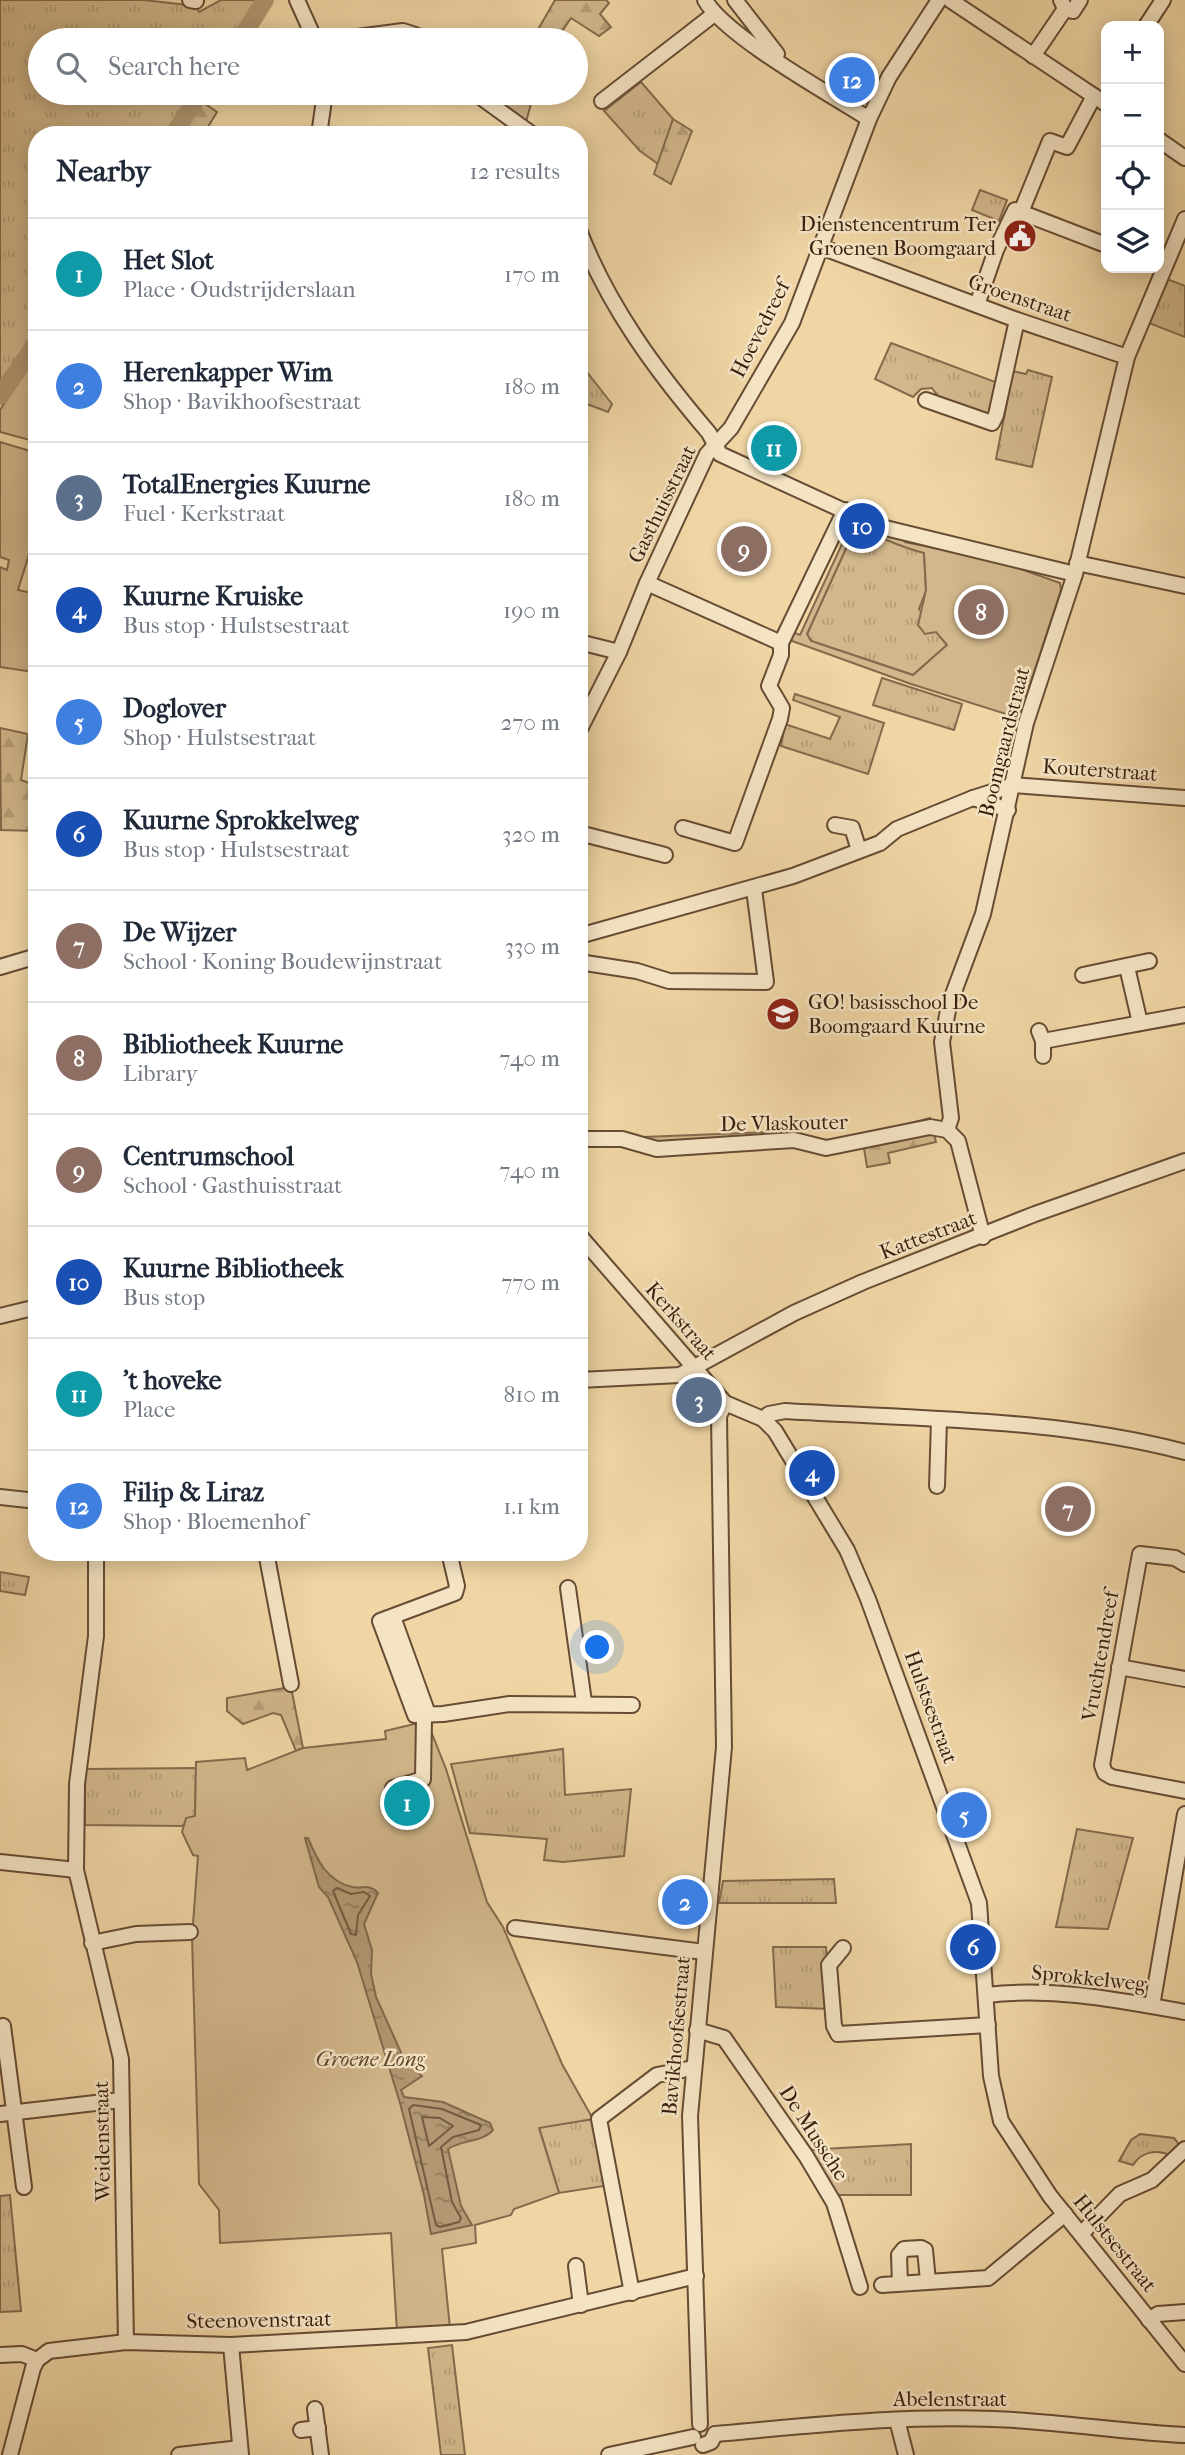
<!DOCTYPE html>
<html lang="en">
<head>
<meta charset="utf-8">
<style>
	:root { --surface:#fff; --page:#f2f2f3; --text:#1f2937; --muted:#747a83; --line:#e0e1e3; --accent:#8f2418 }
	body { margin:0; font-family:"IM FELL French Canon",serif; background:var(--page); color:var(--text) }
	.controls { position:absolute; right:21px; top:21px; display:grid; overflow:hidden; border-radius:14px; box-shadow:0 4px 18px #0003 }
	.controls button { width:63px; height:63px; display:grid; place-items:center; padding:0; border:0; border-bottom:2px solid var(--line); background:var(--surface); color:var(--text); font:35px sans-serif }
	.you { position:absolute; left:598px; top:1648px; width:24px; height:24px; margin:-18px; border:5px solid #fff; border-radius:50%; background:#1a73e8; box-shadow:0 0 0 10px #1a73e833 }
	.badge { display:grid; place-items:center; width:46px; height:46px; border-radius:50%; background:var(--accent); color:#fff; font-size:23px; font-weight:700 }
	.pin { position:absolute; translate:-50% -50%; border:4px solid #fff; box-shadow:0 2px 7px #0006 }
	.list { margin:0; padding:0; list-style:none }
	h2 { display:flex; justify-content:space-between; align-items:center; height:91px; margin:0; padding:0 28px; font-size:30px }
	h2 small { font-size:23px; font-weight:400; color:var(--muted) }
	.list li { display:grid; grid-template-columns:46px 1fr auto; gap:21px; align-items:center; box-sizing:border-box; height:112px; padding:0 28px; border-top:2px solid var(--line) }
	.list b { display:block; font-size:26px; white-space:nowrap }
	.list p { margin:0; font-size:23px; white-space:nowrap; color:var(--muted) }
	.list em { font-size:23px; font-style:normal; color:var(--muted) }
	.icon { flex:none; width:38px; height:38px; fill:none; stroke:currentColor; stroke-width:2; stroke-linecap:round; stroke-linejoin:round }
	.map { position:relative; flex:none; width:1185px; height:2455px; overflow:hidden }
	.search { position:absolute; background:var(--surface); box-shadow:0 4px 18px #0003; left:28px; top:28px; width:560px; height:77px; display:flex; align-items:center; gap:18px; box-sizing:border-box; padding:0 24px; border-radius:38px; color:var(--muted); font-size:26px }
	.panel { position:absolute; background:var(--surface); box-shadow:0 4px 18px #0003; left:28px; top:126px; width:560px; height:1435px; border-radius:28px }
	.map>svg:first-child { display:block }
	.grass { fill:url(#grass-tufts); stroke:#846a4c; stroke-width:2 }
	.forest { fill:url(#forest-firs); stroke:#846a4c; stroke-width:2 }
	.park { fill:#d1b78b; stroke:#846a4c; stroke-width:2; fill-rule:evenodd }
	.water { fill:url(#water-ripples); stroke:#81674a; stroke-width:2 }
	.lines { fill:none; stroke-linecap:round; stroke-linejoin:round }
	.shore { stroke:#745a40; stroke-width:2 }
	.river { stroke:#b19772; stroke-width:18 }
	.minor-casing { stroke:#664c34; stroke-width:18 }
	.minor { stroke:#f5e4c4; stroke-width:14 }
	.labels { text-anchor:middle; stroke-width:5; stroke-linejoin:round; paint-order:stroke }
	.poi-label { font-size:21px; fill:#381e0e; stroke:#f5e4c4; text-anchor:end }
	.street-label { font-size:21px; fill:#381e0e; stroke:#f5e4c4 }
	.park-label { font-size:21px; font-style:italic; fill:#5e442d; stroke:#f5e4c4 }
</style>
</head>
<body>
<div class="map">
<svg width="1185" height="2455" viewBox="0 0 1185 2455">
	<defs>
		<pattern id="grass-tufts" width="24" height="20" patternUnits="userSpaceOnUse" patternTransform="scale(1.75)"><rect width="24" height="20" fill="#d1b78b"/><path d="M3 7l-1-3M5 7V3M7 7l1-3M15 17l-1-3M17 17v-4M19 17l1-3" fill="none" stroke="#b49d77"/></pattern>
		<pattern id="forest-firs" width="22" height="20" patternUnits="userSpaceOnUse" patternTransform="scale(1.75)"><rect width="22" height="20" fill="#d1b78b"/><path d="M5 1l3.5 6h-7zM16 11l3.5 6h-7z" fill="#b49d77"/></pattern>
		<pattern id="water-ripples" width="26" height="14" patternUnits="userSpaceOnUse" patternTransform="scale(1.75)"><rect width="26" height="14" fill="#b19772"/><path d="M2 4q2-2 4 0t4 0M15 11q2-2 4 0t4 0" fill="none" stroke="#917b5c"/></pattern>
	</defs>
	<rect width="100%" height="100%" fill="#f0d6a5"/>
	<filter id="stains"><feTurbulence type="fractalNoise" baseFrequency=".00286" numOctaves="4"/><feColorMatrix values="0 0 0 0 .2 0 0 0 0 .09 0 0 0 0 .02 0 0 0 .5 -.17"/></filter>
	<radialGradient id="worn" r=".72"><stop offset=".6" stop-color="#630" stop-opacity="0"/><stop offset="1" stop-color="#630" stop-opacity=".3"/></radialGradient>
	<g class="grass">
		<path d="M0 0H144L196 6 199 12 221 0H260L245 30 235 40H40V93H192L165 135H37V332L0 387Z"/>
		<path d="M641 82 673 119 658 164 640 151 604 111Z"/>
		<path d="M980 190 1007 200 999 221 972 210Z"/>
		<path d="M1167 279 1185 286V337L1149 323Z"/>
		<path d="M891 343 998 383 988 417 940 399 932 388 921 389 913 397 875 379Z"/>
		<path d="M579 362 612 404 608 412 579 401Z"/>
		<path d="M1028 370 1052 377 1032 467 996 459 1013 371 1026 374Z"/>
		<path d="M861 530C882 537 902 548 924 552L926 591 919 609 947 645 913 675 811 641 807 634 853 533Z"/>
		<path d="M882 678 962 704 954 730 873 705Z"/>
		<path d="M795 694 884 723 868 774 781 746 785 724 830 739 840 717 793 700Z"/>
		<path d="M0 1572 29 1577 25 1595 0 1591Z"/>
		<path d="M563 1749 565 1795 631 1789 624 1856 563 1862 544 1860 547 1839 470 1833 451 1764Z"/>
		<path d="M196 1768 195 1816 182 1826 85 1825V1769Z"/>
		<path d="M1077 1829 1133 1838 1108 1929 1056 1927Z"/>
		<path d="M834 1879 836 1903H719L723 1881Z"/>
		<path d="M773 1947H826L830 2009 776 2007Z"/>
		<path d="M593 2119 604 2186 559 2193 539 2127Z"/>
		<path d="M1140 2134 1174 2138 1181 2147 1172 2156C1157 2149 1142 2151 1133 2165L1119 2161 1131 2140Z"/>
		<path d="M911 2144V2195H833L806 2150Z"/>
		<path d="M10 2195 21 2311 0 2312V2196Z"/>
		<path d="M452 2345 465 2455H441L428 2348Z"/>
	</g>
	<g class="forest">
		<path d="M555 0H606L609 3 600 14 611 27 599 36 571 18 561 33 570 40H532Z"/>
		<path d="M203 93H210L204 103 217 112 203 135H176Z"/>
		<path d="M503 93H534L526 122 498 102Z"/>
		<path d="M673 119 692 131 671 184 654 174Z"/>
		<path d="M0 728 28 734 21 780 37 786 35 831 1 830Z"/>
		<path d="M930 1118 936 1142 888 1153 890 1163 867 1167 862 1136Z"/>
		<path d="M772 1132V1139L645 1145 644 1137Z"/>
		<path d="M291 1687 303 1748 296 1751 281 1715 273 1713 243 1724 227 1711V1698Z"/>
	</g>
	<g class="park">
		<path d="M37 353V442L0 432V410Z"/>
		<path d="M0 442 37 453V549L31 548 18 590 37 594V657L33 672 0 667V567L7 570 9 560 0 557Z"/>
		<path d="M847 520 902 537 905 542 995 560 1060 583 1061 590 1019 718 911 684 792 641 790 631 800 635 848 531 839 527ZM861 530C882 537 902 548 924 553L926 590 918 625 925 634 936 632 947 645 913 675 811 641 807 634 853 533Z"/>
		<path d="M427 1721 446 1769 487 1902 503 1927 562 2064 593 2119 539 2128 559 2193 514 2209 511 2215 475 2225 476 2243 442 2249 450 2328 397 2332 391 2233 220 2243 219 2210 199 2184 192 1937 198 1856 193 1855 182 1832 186 1818 195 1816 196 1762 245 1758 247 1770 303 1748 386 1739 385 1731Z"/>
	</g>
	<path class="water" d="M305 1838H308C317 1860 327 1881 352 1887 363 1889 369 1883 378 1893L364 1924 372 1950 371 1974 376 1997 403 2057 422 2076 401 2090 404 2097 443 2102 490 2123 493 2130C483 2142 461 2140 448 2149L461 2206 472 2225 431 2234 424 2195 400 2103 357 1962 328 1897 319 1887Z"/>
	<g class="lines">
		<g class="shore">
			<path d="M337 1888 351 1894 364 1892 370 1896 358 1915 356 1935 351 1934 333 1891Z"/>
			<path d="M413 2105 442 2109 481 2125 479 2130 453 2137 441 2147 452 2202 461 2218 459 2222 440 2227 436 2225 409 2109Z"/>
			<path d="M422 2117 440 2118 453 2126 429 2146Z"/>
		</g>
		<g class="river">
			<path d="M240 40 265 0"/>
			<path d="M173 135 200 93"/>
			<path d="M0 396 37 342"/>
		</g>
		<defs>
			<g id="minor">
				<path d="M190 0 196 1"/>
				<path d="M297 0 315 40"/>
				<path d="M705 0C725 36 830 94 869 119"/>
				<path d="M735 0 777 54"/>
				<path d="M950 0 1106 104"/>
				<path d="M1065 9 1073 11 1080 0"/>
				<path d="M1146 26 1163 0"/>
				<path d="M334 40 403 31 430 40"/>
				<path d="M1033 56 1065 9 1061 0"/>
				<path d="M475 93 533 135"/>
				<path d="M602 101 713 15"/>
				<path d="M319 135 325 93"/>
				<path d="M1159 140 1185 158"/>
				<path d="M1021 212 1050 141 1067 147 1094 96"/>
				<path d="M579 230C608 306 656 371 709 433L720 454 877 526 1075 574"/>
				<path d="M821 247 1017 320 1127 357"/>
				<path d="M977 305 996 250 1015 210 1106 245"/>
				<path d="M926 400 992 423 996 415 1017 320"/>
				<path d="M1077 563 1185 586"/>
				<path d="M647 583 781 643"/>
				<path d="M579 642 619 652"/>
				<path d="M579 731 619 652 647 583 707 454 731 428 792 323 869 119 889 77 939 0"/>
				<path d="M973 798 1008 810"/>
				<path d="M835 825 852 828 859 850"/>
				<path d="M683 828 735 843 780 719 782 708 769 686 781 655V643L845 510"/>
				<path d="M579 833 665 855"/>
				<path d="M579 936 793 876 880 843 897 829 973 798 1014 785 1185 798"/>
				<path d="M579 962 637 971 669 981 766 982 754 889"/>
				<path d="M0 967 37 956"/>
				<path d="M1127 967 1140 1023"/>
				<path d="M1083 975 1149 961"/>
				<path d="M1039 1031 1043 1041 1185 1015"/>
				<path d="M1043 1041V1056"/>
				<path d="M947 1130 951 1118 942 1042 949 1005 983 914 1026 723 1075 574 1127 357 1185 219"/>
				<path d="M579 1139H622L657 1149 794 1140 826 1148 930 1127 947 1130 958 1141 983 1237"/>
				<path d="M579 1235 725 1403 763 1419 775 1431 847 1550 868 1599 979 1903 991 2076 1001 2121 1050 2196 1185 2364"/>
				<path d="M0 1316 37 1307"/>
				<path d="M579 1380 680 1375 794 1313 863 1282 1035 1214 1185 1161"/>
				<path d="M763 1419 769 1414 785 1411C918 1419 1055 1418 1185 1452"/>
				<path d="M937 1486 939 1420"/>
				<path d="M0 1497 37 1501"/>
				<path d="M96 1552V1636L77 1784 76 1870 121 2059 126 2342"/>
				<path d="M266 1552 291 1684"/>
				<path d="M449 1552 457 1586 455 1593 380 1621 415 1715 443 1714 510 1704 632 1705"/>
				<path d="M1185 1564 1175 1558 1140 1554 1102 1765 1105 1773 1112 1777 1185 1791"/>
				<path d="M568 1588 584 1702"/>
				<path d="M393 1617 428 1714"/>
				<path d="M1119 1667 1185 1679"/>
				<path d="M393 1788 423 1779 424 1719 428 1714"/>
				<path d="M0 1862 76 1870"/>
				<path d="M515 1928 704 1952"/>
				<path d="M92 1943 136 1934 190 1932"/>
				<path d="M843 1948 829 1965 834 2026 838 2034 988 2025"/>
				<path d="M987 1995C1055 1987 1118 2000 1185 2012"/>
				<path d="M1152 2006 1185 1814"/>
				<path d="M3 2026 24 2187"/>
				<path d="M697 2030 724 2038 806 2156 834 2203 860 2287"/>
				<path d="M0 2114 121 2100"/>
				<path d="M1082 2233 1120 2194 1152 2180 1185 2149"/>
				<path d="M576 2266 581 2305"/>
				<path d="M900 2283 899 2255 904 2249 921 2248 925 2250 928 2281"/>
				<path d="M882 2285 988 2278 1065 2214"/>
				<path d="M632 2293 599 2119 657 2075 693 2068"/>
				<path d="M1149 2320 1158 2314 1185 2312"/>
				<path d="M231 2345 241 2455"/>
				<path d="M0 2355 22 2354 37 2360"/>
				<path d="M315 2409 321 2455"/>
				<path d="M897 2420 906 2455"/>
				<path d="M700 2424 690 2116 724 1747 719 1416 725 1403"/>
				<path d="M301 2430 318 2428"/>
				<path d="M715 2434C807 2426 900 2415 993 2419 1057 2421 1121 2432 1185 2435"/>
				<path d="M703 2445 711 2442 715 2434"/>
				<path d="M10 2455 33 2368 37 2360 49 2351 126 2342 231 2345 466 2332 696 2276"/>
				<path d="M179 2455 240 2448"/>
				<path d="M609 2455 693 2437"/>
			</g>
		</defs>
		<use href="#minor" class="minor-casing"/>
		<use href="#minor" class="minor"/>
	</g>
	<defs>
		<symbol id="civic-disc" viewBox="-11 -11 22 22"><circle r="9.5" fill="#8f2418" stroke="#f5e4c4"/><path d="M-.6-6.5H3V-4.5H.6V-3L4-1V1h2V6H-6V1h2V-1L-.6-3ZM-1.2 2.5V6h2.4V2.5Z" fill="#fff"/></symbol>
		<symbol id="school-disc" viewBox="-11 -11 22 22"><circle r="9.5" fill="#8f2418" stroke="#f5e4c4"/><path d="M0-5L7-2L0 1L-7-2ZM-4 1L0 2.5L4 1V4Q0 6-4 4Z" fill="#fff"/></symbol>
	</defs>
	<g fill-rule="evenodd">
		<use href="#civic-disc" x="1001" y="217" width="38" height="38"/>
		<use href="#school-disc" x="764" y="995" width="38" height="38"/>
	</g>
	<g class="labels">
		<g class="poi-label">
			<text x="996" y="231">Dienstencentrum Ter<tspan x="996" dy="24">Groenen Boomgaard</tspan></text>
			<text x="808" y="1009" text-anchor="start">GO! basisschool De<tspan x="808" dy="24">Boomgaard Kuurne</tspan></text>
		</g>
		<g class="street-label">
			<text transform="translate(1020 298) rotate(19)" y="7">Groenstraat</text>
			<text transform="translate(760 329) rotate(-63)" y="7">Hoevedreef</text>
			<text transform="translate(662 504) rotate(-64)" y="7">Gasthuisstraat</text>
			<text transform="translate(1004 742) rotate(-76)" y="7">Boomgaardstraat</text>
			<text transform="translate(1100 770) rotate(4)" y="7">Kouterstraat</text>
			<text transform="translate(784 1123) rotate(-1)" y="7">De Vlaskouter</text>
			<text transform="translate(928 1235) rotate(-21)" y="7">Kattestraat</text>
			<text transform="translate(681 1321) rotate(49)" y="7">Kerkstraat</text>
			<text transform="translate(1100 1656) rotate(-80)" y="7">Vruchtendreef</text>
			<text transform="translate(931 1707) rotate(70)" y="7">Hulstsestraat</text>
			<text transform="translate(1089 1978) rotate(6)" y="7">Sprokkelweg</text>
			<text transform="translate(676 2036) rotate(-85)" y="7">Bavikhoofsestraat</text>
			<text transform="translate(814 2133) rotate(57)" y="7">De Mussche</text>
			<text transform="translate(102 2141) rotate(-91)" y="7">Weidenstraat</text>
			<text transform="translate(1115 2243) rotate(51)" y="7">Hulstsestraat</text>
			<text transform="translate(259 2320) rotate(-1)" y="7">Steenovenstraat</text>
			<text x="950" y="2406">Abelenstraat</text>
		</g>
		<g class="park-label">
			<text x="370" y="2066">Groene Long</text>
		</g>
	</g>
	<rect width="100%" height="100%" filter="url(#stains)"/>
	<rect width="100%" height="100%" fill="url(#worn)"/>
</svg>
<div class="controls">
<button>+</button>
<button>−</button>
<button><svg class="icon" aria-label="locate" viewBox="0 0 24 24"><circle cx="12" cy="12" r="6"/><path d="M12 2v4M12 18v4M2 12h4M18 12h4"/></svg></button>
<button><svg class="icon" aria-label="layers" viewBox="0 0 24 24"><path d="M12 4l9 5-9 5-9-5zM3 14l9 5 9-5"/></svg></button>
</div>
<div class="you"></div>
<div class="pin badge" style="left:407px;top:1803px;background:#0f9aa8">1</div>
<div class="pin badge" style="left:685px;top:1902px;background:#3f7fe0">2</div>
<div class="pin badge" style="left:699px;top:1400px;background:#5c6f8a">3</div>
<div class="pin badge" style="left:812px;top:1473px;background:#1a4fb4">4</div>
<div class="pin badge" style="left:964px;top:1815px;background:#3f7fe0">5</div>
<div class="pin badge" style="left:973px;top:1947px;background:#1a4fb4">6</div>
<div class="pin badge" style="left:1068px;top:1509px;background:#8d6e63">7</div>
<div class="pin badge" style="left:981px;top:612px;background:#8d6e63">8</div>
<div class="pin badge" style="left:744px;top:549px;background:#8d6e63">9</div>
<div class="pin badge" style="left:862px;top:526px;background:#1a4fb4">10</div>
<div class="pin badge" style="left:774px;top:448px;background:#0f9aa8">11</div>
<div class="pin badge" style="left:852px;top:80px;background:#3f7fe0">12</div>
<div class="search"><svg class="icon" aria-label="search" viewBox="0 0 24 24"><circle cx="10" cy="10" r="6"/><path d="M15 15l6 6"/></svg>Search here</div>
<section class="panel">
<h2>Nearby<small>12 results</small></h2>
<ul class="list">
<li><span class="badge" style="background:#0f9aa8">1</span><div><b>Het Slot</b><p>Place · Oudstrijderslaan</p></div><em>170 m</em></li>
<li><span class="badge" style="background:#3f7fe0">2</span><div><b>Herenkapper Wim</b><p>Shop · Bavikhoofsestraat</p></div><em>180 m</em></li>
<li><span class="badge" style="background:#5c6f8a">3</span><div><b>TotalEnergies Kuurne</b><p>Fuel · Kerkstraat</p></div><em>180 m</em></li>
<li><span class="badge" style="background:#1a4fb4">4</span><div><b>Kuurne Kruiske</b><p>Bus stop · Hulstsestraat</p></div><em>190 m</em></li>
<li><span class="badge" style="background:#3f7fe0">5</span><div><b>Doglover</b><p>Shop · Hulstsestraat</p></div><em>270 m</em></li>
<li><span class="badge" style="background:#1a4fb4">6</span><div><b>Kuurne Sprokkelweg</b><p>Bus stop · Hulstsestraat</p></div><em>320 m</em></li>
<li><span class="badge" style="background:#8d6e63">7</span><div><b>De Wijzer</b><p>School · Koning Boudewijnstraat</p></div><em>330 m</em></li>
<li><span class="badge" style="background:#8d6e63">8</span><div><b>Bibliotheek Kuurne</b><p>Library</p></div><em>740 m</em></li>
<li><span class="badge" style="background:#8d6e63">9</span><div><b>Centrumschool</b><p>School · Gasthuisstraat</p></div><em>740 m</em></li>
<li><span class="badge" style="background:#1a4fb4">10</span><div><b>Kuurne Bibliotheek</b><p>Bus stop</p></div><em>770 m</em></li>
<li><span class="badge" style="background:#0f9aa8">11</span><div><b>'t hoveke</b><p>Place</p></div><em>810 m</em></li>
<li><span class="badge" style="background:#3f7fe0">12</span><div><b>Filip &amp; Liraz</b><p>Shop · Bloemenhof</p></div><em>1.1 km</em></li>
</ul>
</section>
</div>
</body>
</html>
